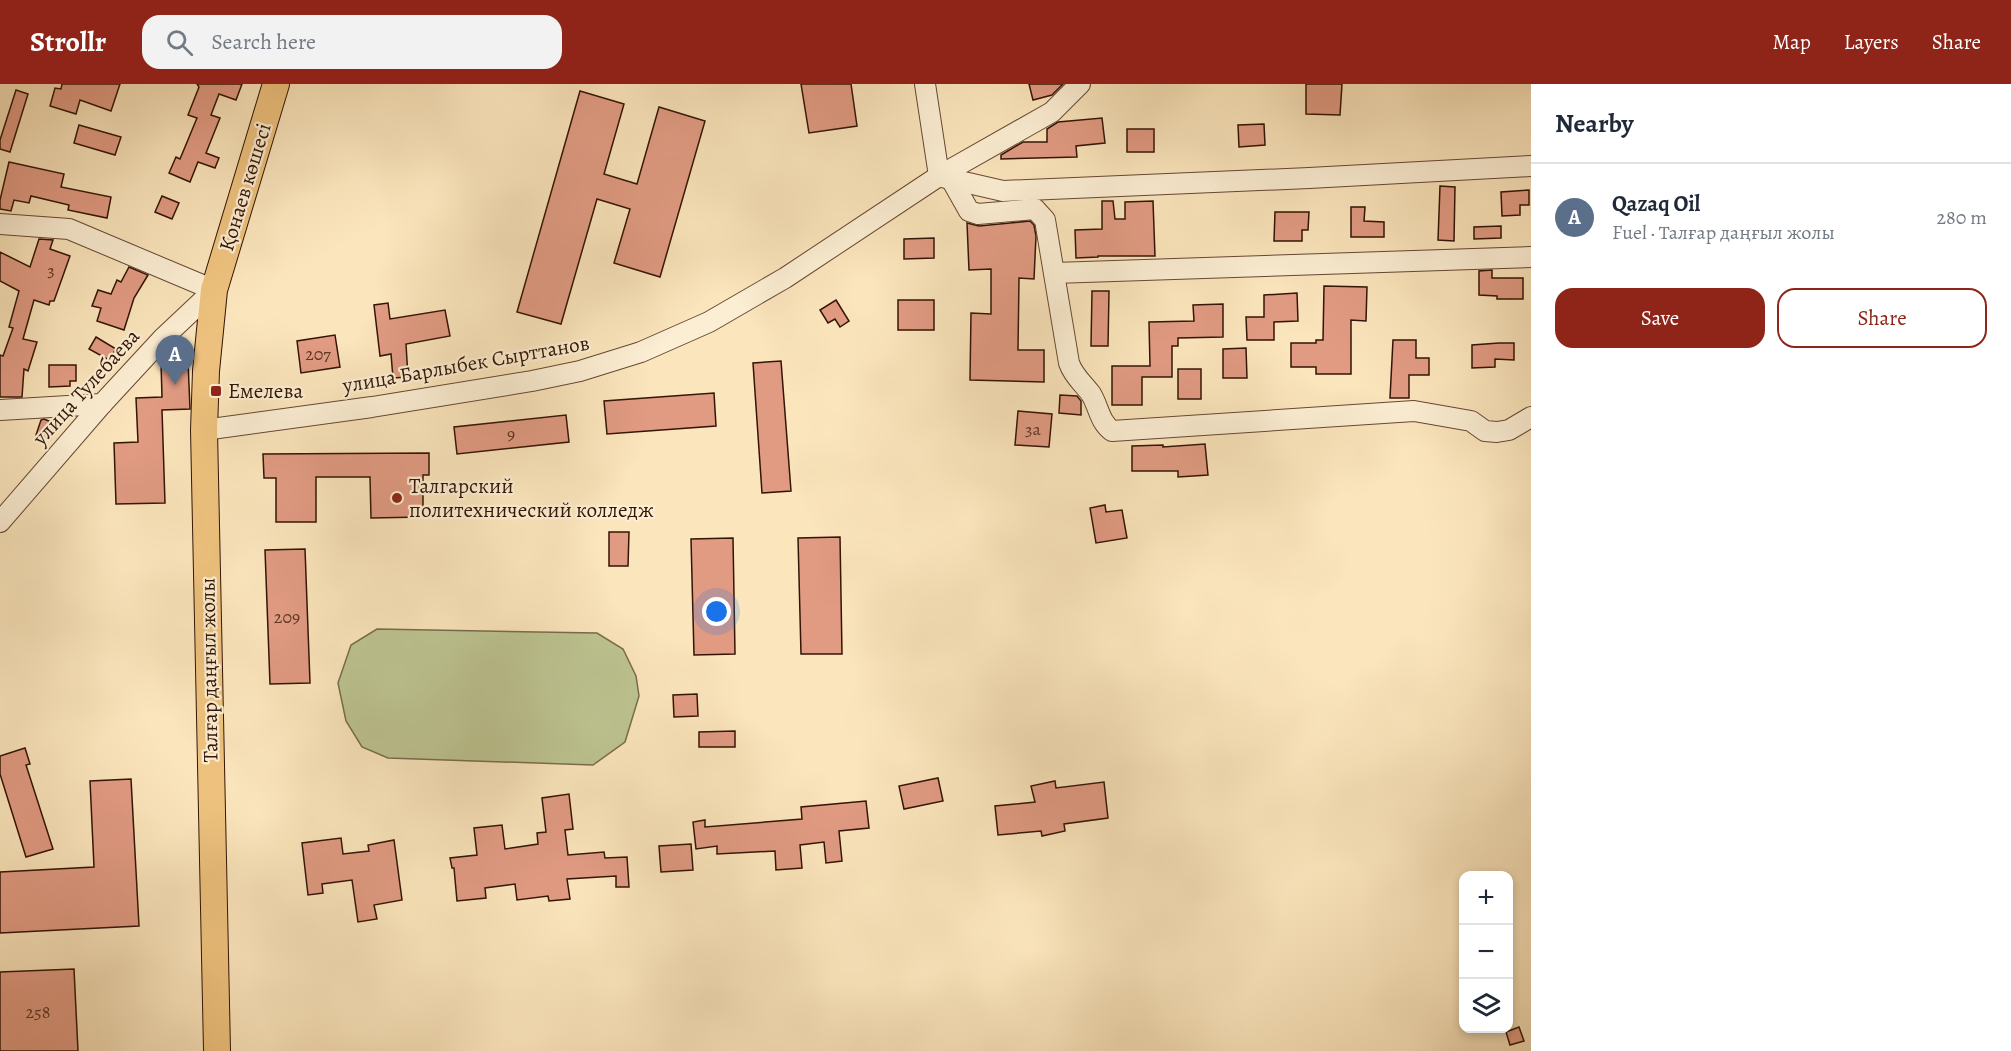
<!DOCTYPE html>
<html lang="en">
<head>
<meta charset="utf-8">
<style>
	:root { --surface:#fff; --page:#f2f2f3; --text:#1f2937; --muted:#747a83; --line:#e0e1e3; --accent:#8f2418 }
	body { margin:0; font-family:Alegreya,serif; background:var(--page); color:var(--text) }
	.controls { position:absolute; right:18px; bottom:18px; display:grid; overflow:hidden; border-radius:12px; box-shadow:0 3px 9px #0003 }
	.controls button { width:54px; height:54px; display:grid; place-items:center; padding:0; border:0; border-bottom:2px solid var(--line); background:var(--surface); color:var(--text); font:30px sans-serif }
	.you { position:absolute; left:717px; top:528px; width:21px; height:21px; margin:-15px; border:4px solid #fff; border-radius:50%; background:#1a73e8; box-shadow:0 0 0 9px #1a73e833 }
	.badge { display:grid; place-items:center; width:39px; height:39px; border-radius:50%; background:var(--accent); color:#fff; font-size:20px; font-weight:700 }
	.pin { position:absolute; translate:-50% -50px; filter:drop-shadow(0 2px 3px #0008) }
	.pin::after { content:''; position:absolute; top:32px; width:21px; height:18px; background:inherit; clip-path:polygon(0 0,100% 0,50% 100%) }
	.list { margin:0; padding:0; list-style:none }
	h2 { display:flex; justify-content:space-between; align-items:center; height:78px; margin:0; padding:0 24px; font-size:26px }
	h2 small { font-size:20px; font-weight:400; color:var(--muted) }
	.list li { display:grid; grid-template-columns:39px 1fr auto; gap:18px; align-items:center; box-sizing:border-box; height:108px; padding:0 24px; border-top:2px solid var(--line) }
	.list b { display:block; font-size:22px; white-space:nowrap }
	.list p { margin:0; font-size:20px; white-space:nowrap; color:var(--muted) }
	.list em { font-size:20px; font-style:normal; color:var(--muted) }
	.actions { display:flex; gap:12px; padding:18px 24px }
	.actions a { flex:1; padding:14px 0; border:2px solid var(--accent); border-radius:18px; text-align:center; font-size:21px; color:var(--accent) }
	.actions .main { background:var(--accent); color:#fff }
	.icon { flex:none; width:33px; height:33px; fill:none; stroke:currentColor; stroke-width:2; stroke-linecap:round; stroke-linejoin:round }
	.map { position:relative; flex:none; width:1531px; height:967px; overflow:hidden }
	header { display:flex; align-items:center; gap:36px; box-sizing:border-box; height:84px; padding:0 30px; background:var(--accent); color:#fff }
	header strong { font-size:28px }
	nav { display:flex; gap:33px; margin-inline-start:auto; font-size:21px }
	.search { width:420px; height:54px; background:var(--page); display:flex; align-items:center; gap:15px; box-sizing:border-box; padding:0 21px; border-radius:18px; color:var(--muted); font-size:22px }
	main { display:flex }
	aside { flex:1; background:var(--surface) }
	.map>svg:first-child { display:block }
	.green { fill:#bdc592; stroke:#786c4c; stroke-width:1.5 }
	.building { fill:#e19b83; stroke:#331405; stroke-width:1.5 }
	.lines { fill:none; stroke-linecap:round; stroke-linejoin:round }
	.minor-casing { stroke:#654833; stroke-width:22 }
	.major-casing { stroke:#331405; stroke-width:28 }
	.minor { stroke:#fceed3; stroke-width:20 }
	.major { stroke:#eec27e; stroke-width:26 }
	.poi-dot { fill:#8f2418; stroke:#fceed3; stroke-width:2 }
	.labels { text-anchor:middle; stroke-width:4.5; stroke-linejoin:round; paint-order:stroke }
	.number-label { font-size:18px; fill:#5e3624 }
	.street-label { font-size:21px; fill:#331405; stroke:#fceed3 }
	.poi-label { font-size:21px; fill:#331405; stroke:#fceed3; text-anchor:start }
</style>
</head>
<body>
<header>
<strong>Strollr</strong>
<div class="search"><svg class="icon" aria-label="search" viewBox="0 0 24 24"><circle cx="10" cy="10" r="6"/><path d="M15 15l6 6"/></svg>Search here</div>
<nav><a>Map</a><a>Layers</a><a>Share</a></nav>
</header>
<main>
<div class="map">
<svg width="1531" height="967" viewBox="0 0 1531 967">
	<rect width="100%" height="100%" fill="#fbe5bc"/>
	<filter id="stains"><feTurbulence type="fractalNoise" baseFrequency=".00333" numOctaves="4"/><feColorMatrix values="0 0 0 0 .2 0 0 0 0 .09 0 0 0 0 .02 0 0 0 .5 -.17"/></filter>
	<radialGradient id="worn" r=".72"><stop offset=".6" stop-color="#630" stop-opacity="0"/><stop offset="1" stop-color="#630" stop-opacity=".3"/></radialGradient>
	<path class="green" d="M377 545 597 549 623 565 636 592 639 612 625 658 593 681 388 674 362 663 346 637 338 599 351 561Z"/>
	<g class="building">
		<path d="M62 0H120L111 27 80 16 76 30 50 22 55 4 61 5Z"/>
		<path d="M197 0H242L236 16 219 10 211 31 220 34 206 69 219 74 215 84 198 78 190 98 169 89 176 73 180 75 197 34 188 31 199 3Z"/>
		<path d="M801 0H851L857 42 809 49Z"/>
		<path d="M1029 0H1063L1052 11 1033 16Z"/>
		<path d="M1306 0H1342L1340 31 1306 30Z"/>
		<path d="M16 6 28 10 10 68 0 65V56Z"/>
		<path d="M580 7 624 20 604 90 637 100 659 23 705 37 660 193 614 179 630 125 597 115 561 240 517 228Z"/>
		<path d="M1102 34 1105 59 1076 62 1077 73 1001 75V71L1023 58H1047V45L1058 38Z"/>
		<path d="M1264 40 1265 61 1239 63 1238 41Z"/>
		<path d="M79 41 121 53 115 71 74 59Z"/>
		<rect x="1127" y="45" width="27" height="23"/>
		<path d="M9 78 64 90 61 103 111 113 107 134 68 126 69 121 31 112 29 119 14 116 11 127 0 125V116Z"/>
		<path d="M1440 102 1455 103 1454 157 1438 156Z"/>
		<path d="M1529 106V121H1520V131L1502 132 1501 108Z"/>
		<path d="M162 112 179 119 172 135 155 128Z"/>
		<path d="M1102 117H1113L1115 135H1125V118L1153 117 1155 172H1098V173L1076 174 1075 146 1102 145Z"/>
		<path d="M1351 123H1365L1364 137 1384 138V153H1351Z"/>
		<path d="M1275 128H1309L1308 146H1302V157H1274Z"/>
		<path d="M1030 137 1034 141 1036 152 1034 195 1019 194 1018 266H1044V298L970 296 971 229 991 230V185L969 186 967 139 979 142Z"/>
		<path d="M1501 142V154L1474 155V143Z"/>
		<path d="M934 154V174L904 175V155Z"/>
		<path d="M39 155 53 156 50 165 70 172 54 217H50L49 221 34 216 23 255 37 258 28 287 24 285 22 313H0V271L3 272 13 244 9 243 19 207 0 197V168L30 183Z"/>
		<path d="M129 183 148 191 134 214 124 246 97 237 101 224 92 222 98 206 111 210 117 196 121 198Z"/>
		<path d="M1492 186V194H1523V215H1497V212L1479 211V187Z"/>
		<path d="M1324 202 1367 203 1366 237 1351 236V290H1316V283H1291V259H1316V256H1323Z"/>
		<path d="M1092 207H1109L1108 262H1091Z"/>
		<path d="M1297 209 1298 237 1274 238V256H1247L1246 233H1264V211Z"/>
		<path d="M836 216 849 237 840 243 835 235 828 239 820 226Z"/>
		<rect x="898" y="216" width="36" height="30"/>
		<path d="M388 219 390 235 445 226 450 252 406 260 408 293 393 294 391 270 380 272 374 221Z"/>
		<path d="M1223 220V253L1178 254V262H1172V293H1142V321H1112V282H1150L1149 238 1194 237 1193 221Z"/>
		<path d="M335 251 340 283 301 289 297 257Z"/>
		<path d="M96 253 116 265 109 276 89 265Z"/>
		<path d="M1393 256H1416V274H1429V291H1409V314H1390Z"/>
		<path d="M1499 259H1514V276L1495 275V283L1472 284V261Z"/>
		<path d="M1246 264 1247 294H1223V265Z"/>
		<path d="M188 277 190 325 162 326 165 419 116 420 114 359 138 358 136 314 162 313 161 278Z"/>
		<path d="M781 277 791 407 762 409 753 279Z"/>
		<path d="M49 281H76V297H70V302L49 303Z"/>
		<rect x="1178" y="285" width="23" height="30"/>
		<path d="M714 309 716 342 607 350 604 317Z"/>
		<path d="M1060 311 1077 312 1081 317V331L1059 329Z"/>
		<path d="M1018 327 1052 330 1049 363 1015 361Z"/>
		<path d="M566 331 569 358 457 370 454 343Z"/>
		<path d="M44 335 56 340 50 356 36 351 41 336Z"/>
		<path d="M1205 360 1208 391 1178 393V387H1132V362L1163 361V363Z"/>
		<path d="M429 369V391H423V433L371 434 370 393H316V438H276V394H264L263 370Z"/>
		<path d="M1105 421 1106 428 1122 426 1127 454 1096 459 1090 424Z"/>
		<path d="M609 448H629L628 482H609Z"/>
		<path d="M840 453 842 570H801L798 454Z"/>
		<path d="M733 454 735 570 694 571 691 455Z"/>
		<path d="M305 465 310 599 270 600 265 466Z"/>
		<path d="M697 610 698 632 674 633 673 611Z"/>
		<path d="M735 647V663H699V648Z"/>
		<path d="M25 664 30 680 26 681 53 765 26 773 0 690V672Z"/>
		<path d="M938 694 943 717 904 725 899 702Z"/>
		<path d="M131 695 139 842 0 849V788L94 783 90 697Z"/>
		<path d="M1055 697 1056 704 1104 698 1108 734 1064 740 1065 747 1042 752 1041 747 998 751 995 722 1035 718 1031 702Z"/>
		<path d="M569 710 573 745 565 746 568 771 604 768 605 774 627 773 629 803H616V792L567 795 570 815 549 817 548 812 517 816 515 800 485 804 486 814 457 817 454 784H452L450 774 477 771 474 744 502 741 505 765 538 760 537 749 546 748 542 714Z"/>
		<path d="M866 717 869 744 839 747 842 777 826 779 824 758 800 761 802 784 776 786 775 767 717 770V762L696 765 693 738 705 736V743L802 735 801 723Z"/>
		<path d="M341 754 343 770 369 767 368 761 394 756 402 816 374 821 377 835 358 838 352 796 322 800 323 809 308 811 302 759Z"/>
		<path d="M691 760 693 786 661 788 659 762Z"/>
		<path d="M74 885 78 967H0V888Z"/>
		<path d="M1519 943 1524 957 1510 961 1506 948Z"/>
	</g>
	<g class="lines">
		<defs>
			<g id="minor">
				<path d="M925 0 939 92"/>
				<path d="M942 93 1003 107 1309 94 1531 82"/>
				<path d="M951 95 969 127 978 130 1035 125 1045 136 1069 279C1074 293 1083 299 1091 310 1099 323 1099 337 1112 347L1414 327 1471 337 1485 347 1497 348 1509 346 1531 333"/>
				<path d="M0 140 69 145 214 206 163 254 102 320 0 438"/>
				<path d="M1054 189 1531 173"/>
				<path d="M0 326 102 320"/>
				<path d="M204 346 372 323 532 297 580 287 641 268 709 238 785 194 939 92 1052 28 1080 0"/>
			</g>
			<path id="major" d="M217 967 204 346 206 287 214 206 276 0"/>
		</defs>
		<use href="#minor" class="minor-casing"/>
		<use href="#major" class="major-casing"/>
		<use href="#minor" class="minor"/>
		<use href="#major" class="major"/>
	</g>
	<g class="poi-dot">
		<rect x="210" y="301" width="12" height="12" rx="3"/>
		<circle cx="397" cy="414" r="6"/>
	</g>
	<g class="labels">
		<g class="number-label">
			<text x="51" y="192">3</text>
			<text x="318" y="276">207</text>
			<text x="1033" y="351">3а</text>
			<text x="511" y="356">9</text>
			<text x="287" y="539">209</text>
			<text x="38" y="934">258</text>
		</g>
		<g class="street-label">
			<text transform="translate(245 103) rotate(-73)" y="7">Қонаев көшесі</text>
			<text transform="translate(466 280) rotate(-10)" y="7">улица Барлыбек Сырттанов</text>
			<text transform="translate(86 303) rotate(-48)" y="7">улица Тулебаева</text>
			<text transform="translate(209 586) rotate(-91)" y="7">Талғар даңғыл жолы</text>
		</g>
		<g class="poi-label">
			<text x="228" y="314">Емелева</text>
			<text x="409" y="409">Талгарский<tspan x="409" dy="24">политехнический колледж</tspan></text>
		</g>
	</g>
	<rect width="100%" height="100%" filter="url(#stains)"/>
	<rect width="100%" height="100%" fill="url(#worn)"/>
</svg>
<div class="controls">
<button>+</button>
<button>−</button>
<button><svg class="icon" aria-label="layers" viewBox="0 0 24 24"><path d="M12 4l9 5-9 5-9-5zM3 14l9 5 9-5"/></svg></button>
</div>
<div class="you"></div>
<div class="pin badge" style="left:175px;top:301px;background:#5c6f8a">A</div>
</div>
<aside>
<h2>Nearby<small></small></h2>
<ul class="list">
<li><span class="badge" style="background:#5c6f8a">A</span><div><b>Qazaq Oil</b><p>Fuel · Талғар даңғыл жолы</p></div><em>280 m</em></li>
</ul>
<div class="actions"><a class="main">Save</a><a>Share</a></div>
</aside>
</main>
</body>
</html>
